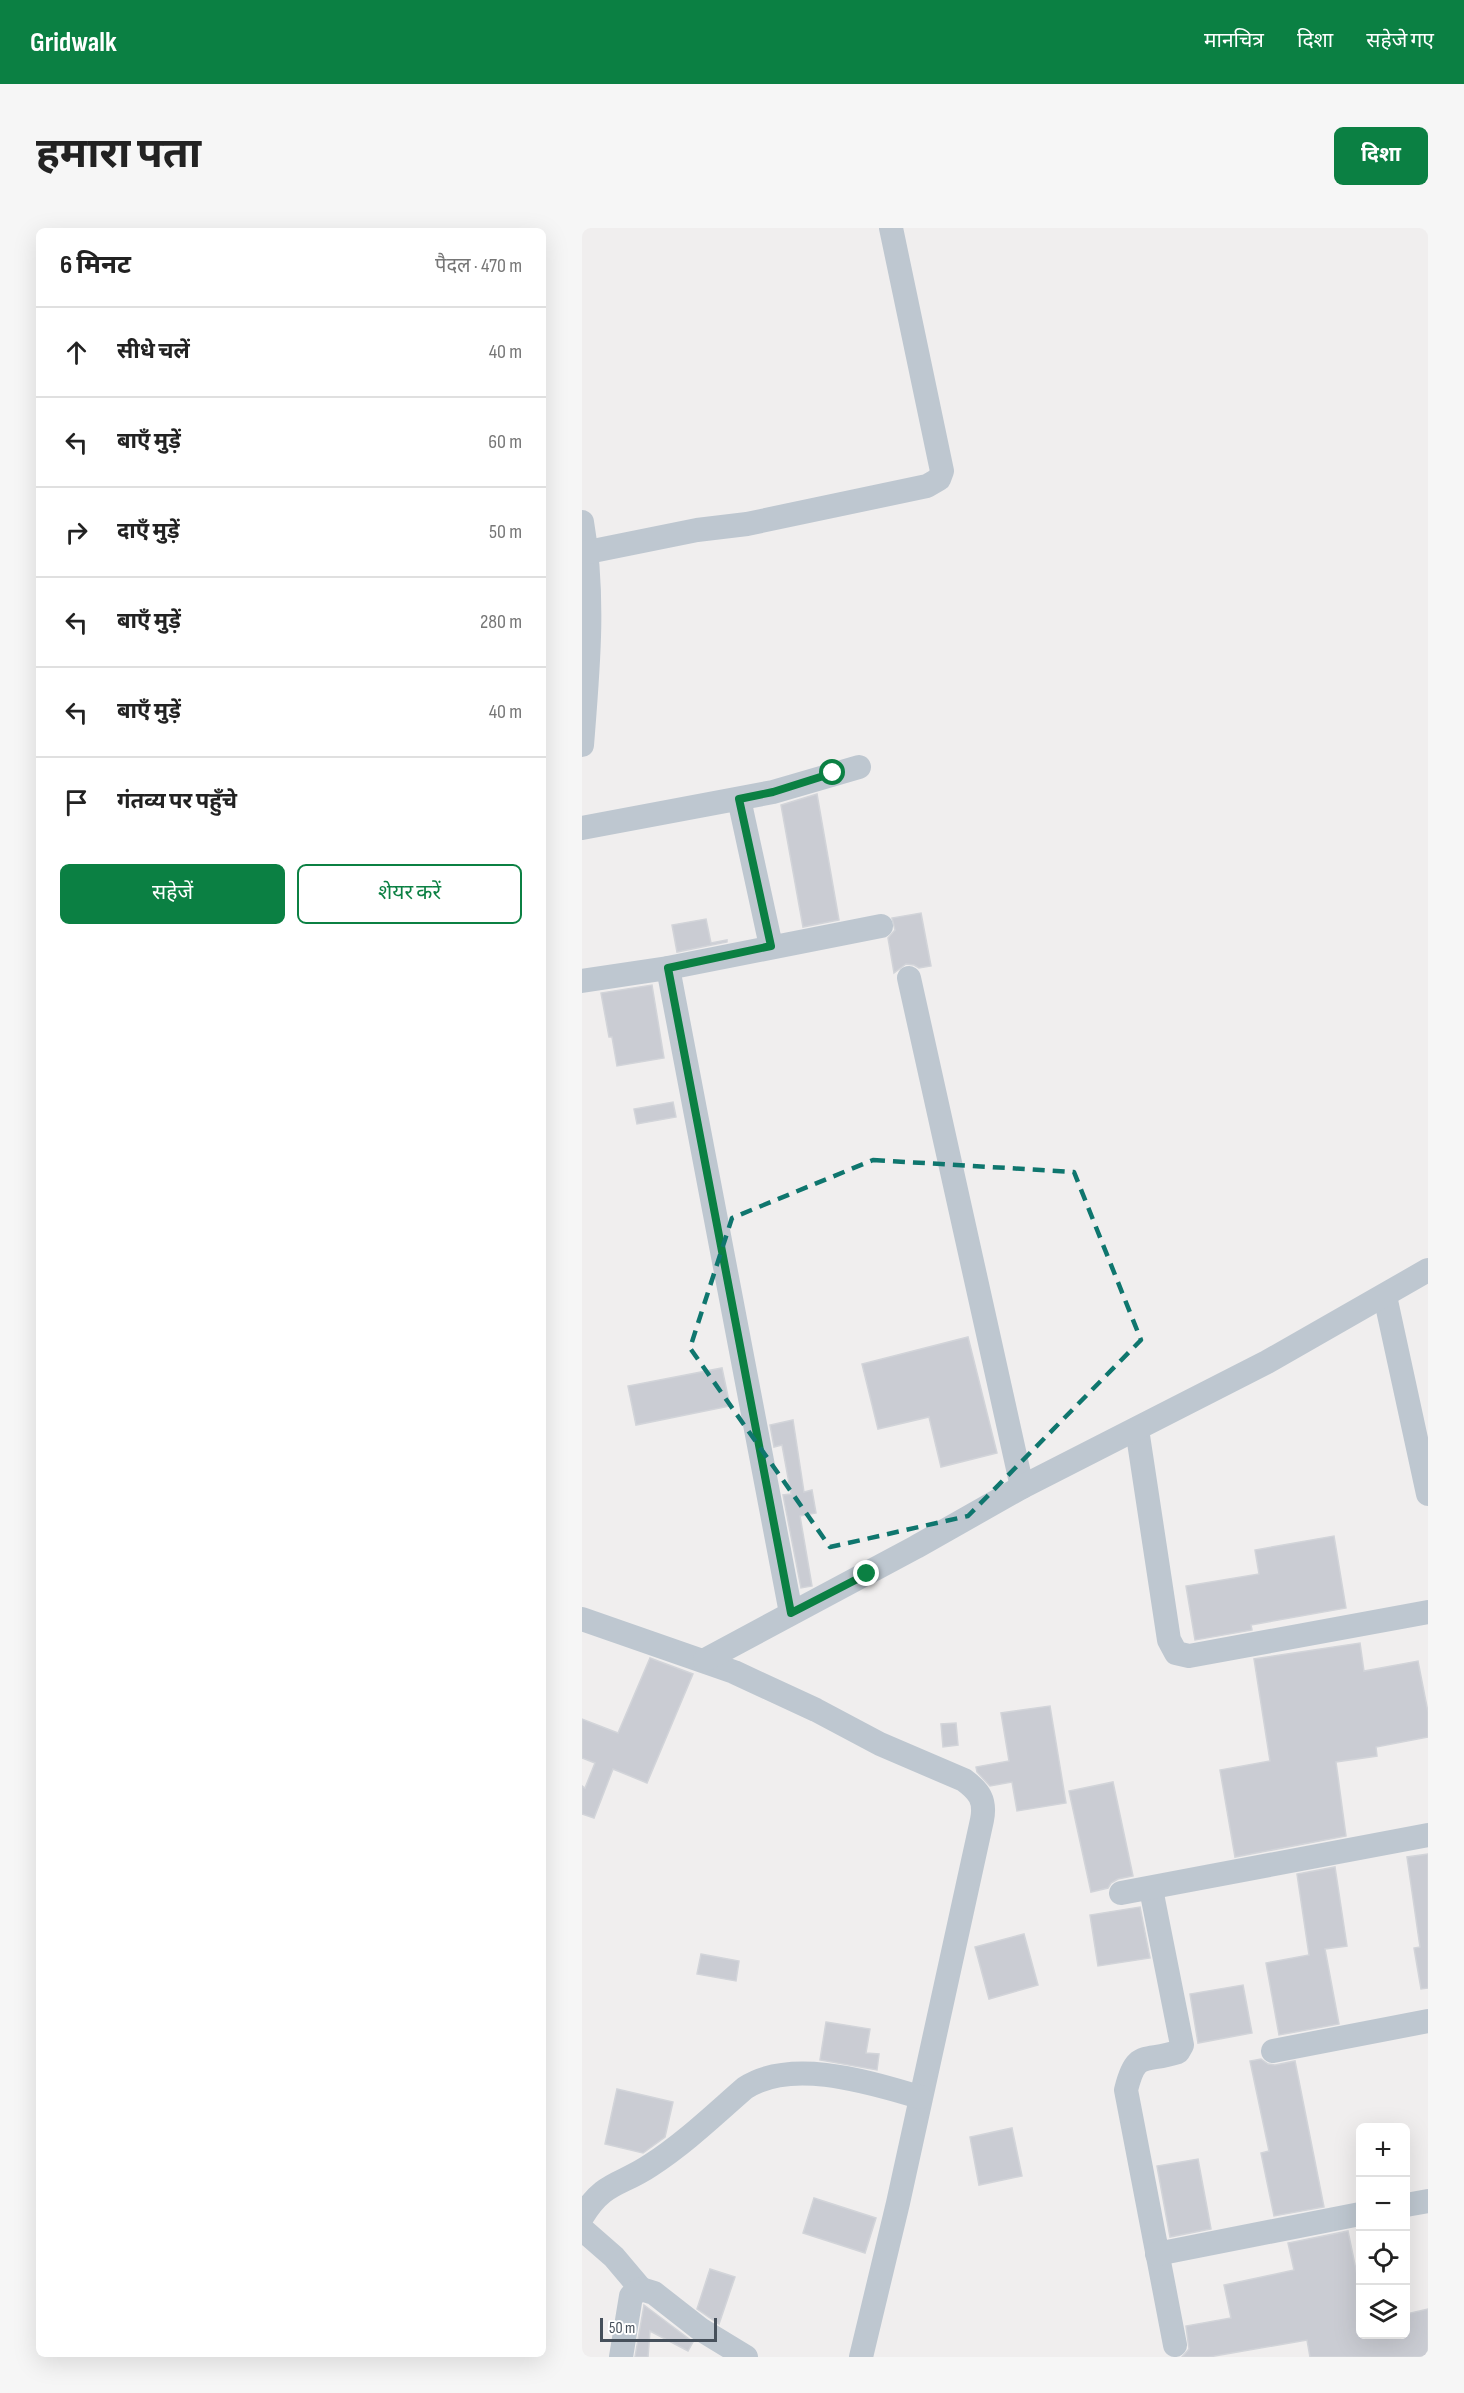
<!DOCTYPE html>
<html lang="hi">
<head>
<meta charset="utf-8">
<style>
	:root { --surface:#fff; --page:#f6f6f6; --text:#222; --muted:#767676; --line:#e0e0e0; --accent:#0b8043 }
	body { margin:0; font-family:"Sofia Sans Condensed","Noto Sans Devanagari",sans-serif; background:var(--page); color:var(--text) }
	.controls { position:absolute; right:18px; bottom:18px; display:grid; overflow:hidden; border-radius:9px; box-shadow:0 6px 24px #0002 }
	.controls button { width:54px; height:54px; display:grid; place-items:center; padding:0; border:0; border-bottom:2px solid var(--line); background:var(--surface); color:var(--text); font:30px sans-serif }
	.scale { position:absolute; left:18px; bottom:15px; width:117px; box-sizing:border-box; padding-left:6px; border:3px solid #46505b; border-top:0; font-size:16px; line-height:21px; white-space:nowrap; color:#46505b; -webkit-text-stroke:4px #fff; paint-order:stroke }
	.stop { position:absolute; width:18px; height:18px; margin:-14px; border:4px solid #0b8043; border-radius:50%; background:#fff }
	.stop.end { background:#0b8043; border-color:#fff; box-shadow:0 2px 6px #0008 }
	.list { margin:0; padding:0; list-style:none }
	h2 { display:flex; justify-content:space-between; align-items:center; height:78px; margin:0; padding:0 24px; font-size:26px }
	h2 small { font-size:20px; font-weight:400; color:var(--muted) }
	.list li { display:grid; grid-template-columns:39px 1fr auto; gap:18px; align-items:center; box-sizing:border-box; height:90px; padding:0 24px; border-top:2px solid var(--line) }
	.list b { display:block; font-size:22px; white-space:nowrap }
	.list em { font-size:20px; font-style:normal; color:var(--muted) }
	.actions { display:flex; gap:12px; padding:18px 24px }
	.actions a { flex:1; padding:14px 0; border:2px solid var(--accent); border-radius:9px; text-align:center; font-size:21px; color:var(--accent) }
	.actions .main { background:var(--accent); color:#fff }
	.icon { flex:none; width:33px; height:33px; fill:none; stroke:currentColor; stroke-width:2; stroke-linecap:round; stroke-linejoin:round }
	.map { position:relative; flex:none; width:846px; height:2129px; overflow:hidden; border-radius:9px }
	header { display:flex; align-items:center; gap:36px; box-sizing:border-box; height:84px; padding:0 30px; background:var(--accent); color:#fff }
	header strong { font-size:28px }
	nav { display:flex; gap:33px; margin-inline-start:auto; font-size:21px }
	.intro { display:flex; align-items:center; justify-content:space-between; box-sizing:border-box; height:144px; padding:0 36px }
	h1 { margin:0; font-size:42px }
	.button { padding:15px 27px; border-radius:9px; background:var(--accent); color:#fff; font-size:21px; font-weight:700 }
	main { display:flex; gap:36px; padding:0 36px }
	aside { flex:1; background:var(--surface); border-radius:9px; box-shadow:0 6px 24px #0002 }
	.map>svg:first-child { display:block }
	.building { fill:#caccd3; stroke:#d2d4d9; stroke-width:1.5 }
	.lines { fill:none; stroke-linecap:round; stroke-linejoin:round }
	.minor { stroke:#bec7d0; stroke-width:24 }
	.route { stroke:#0b8043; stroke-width:8 }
	.marked { fill:none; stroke:#0f766e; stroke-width:4.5; stroke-dasharray:12 8; stroke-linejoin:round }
</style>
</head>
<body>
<header>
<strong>Gridwalk</strong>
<nav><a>मानचित्र</a><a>दिशा</a><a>सहेजे गए</a></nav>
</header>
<div class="intro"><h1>हमारा पता</h1><a class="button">दिशा</a></div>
<main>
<aside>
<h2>6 मिनट<small>पैदल · 470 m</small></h2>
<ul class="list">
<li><svg class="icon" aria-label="ahead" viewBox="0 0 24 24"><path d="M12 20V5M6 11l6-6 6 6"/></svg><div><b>सीधे चलें</b></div><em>40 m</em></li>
<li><svg class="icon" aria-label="left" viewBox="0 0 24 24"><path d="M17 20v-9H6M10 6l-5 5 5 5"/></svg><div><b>बाएँ मुड़ें</b></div><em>60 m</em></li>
<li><svg class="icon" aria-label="right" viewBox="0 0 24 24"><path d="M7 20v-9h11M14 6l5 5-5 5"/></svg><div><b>दाएँ मुड़ें</b></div><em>50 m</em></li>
<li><svg class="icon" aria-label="left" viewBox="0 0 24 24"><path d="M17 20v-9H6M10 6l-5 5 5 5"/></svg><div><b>बाएँ मुड़ें</b></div><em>280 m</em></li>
<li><svg class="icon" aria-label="left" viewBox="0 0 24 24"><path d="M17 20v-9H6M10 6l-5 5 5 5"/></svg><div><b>बाएँ मुड़ें</b></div><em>40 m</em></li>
<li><svg class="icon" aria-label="arrive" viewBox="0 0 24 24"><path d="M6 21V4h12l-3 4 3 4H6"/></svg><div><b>गंतव्य पर पहुँचे</b></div></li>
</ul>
<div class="actions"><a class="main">सहेजें</a><a>शेयर करें</a></div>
</aside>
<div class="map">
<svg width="846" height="2129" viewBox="0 0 846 2129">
	<rect width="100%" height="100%" fill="#f0eeee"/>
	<g class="building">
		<path d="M235 566 257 692 221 699 199 577Z"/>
		<path d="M339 685 349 738 337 740 332 737 324 736 312 745 306 710 313 702 310 690Z"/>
		<path d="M124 691 129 715 145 712V714L95 724 90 697Z"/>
		<path d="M70 757 82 830 35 838 30 809H27L19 765Z"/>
		<path d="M91 874 94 889 55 896 52 881Z"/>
		<path d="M386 1109 415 1225 359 1239 347 1189 296 1201 280 1136Z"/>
		<path d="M140 1140 148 1178 54 1197 46 1158Z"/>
		<path d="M211 1192 222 1264 230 1262 234 1285 218 1288 230 1358 219 1360 201 1267 209 1266 200 1217 192 1219 188 1197Z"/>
		<path d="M752 1308 764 1380 669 1397 670 1402 613 1412 604 1358 677 1346 673 1322Z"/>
		<path d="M778 1415 782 1443 836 1433 846 1484V1509L794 1519 795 1528 754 1534 764 1608 653 1629 638 1542 688 1533 672 1431Z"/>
		<path d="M68 1430 111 1446 65 1555 31 1541 12 1590 0 1586V1558L3 1560 13 1535 0 1530V1491L36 1505Z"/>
		<path d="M468 1478 484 1575 435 1583 430 1554 408 1558 395 1544 394 1539 427 1533 419 1485Z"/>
		<path d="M374 1495 376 1517 361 1519 359 1496Z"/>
		<path d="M531 1554 551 1648 536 1651 529 1655 526 1660 509 1664 487 1563Z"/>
		<path d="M846 1626V1760L839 1761 832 1720 838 1719 825 1629Z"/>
		<path d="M753 1639 765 1718 743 1721 757 1796 697 1807 684 1735 727 1727 715 1646Z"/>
		<path d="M558 1679 568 1730 516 1738 508 1687Z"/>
		<path d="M442 1706 456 1757 407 1771 393 1719Z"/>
		<path d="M119 1726 157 1733 154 1753 115 1746Z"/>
		<path d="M661 1757 670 1805 616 1815 608 1766Z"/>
		<path d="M244 1794 288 1801 284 1825 297 1826 295 1842 238 1832Z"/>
		<path d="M679 1831 686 1836 693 1837 713 1833 742 1979 692 1988 679 1925 687 1923 668 1833Z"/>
		<path d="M35 1861 91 1874 83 1909 61 1925 23 1916Z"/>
		<path d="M430 1900 440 1948 397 1957 388 1909Z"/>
		<path d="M616 1931 629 2001 588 2009 575 1938Z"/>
		<path d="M232 1970 294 1990 283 2025 221 2005Z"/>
		<path d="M766 2003 778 2061V2106H824V2086L846 2081V2129H728L725 2112 627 2129H600L607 2121 604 2098 649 2090 642 2057 712 2042 706 2015Z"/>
		<path d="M128 2041 153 2049 137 2096 115 2081Z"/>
		<path d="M62 2077 111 2114 106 2123 68 2103 66 2129H53Z"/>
	</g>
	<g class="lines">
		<g class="minor">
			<path d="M0 294C13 368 6 442 0 517"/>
			<path d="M6 324 115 302 165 296 345 258 357 251 360 243 309 0"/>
			<path d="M157 571 189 718"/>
			<path d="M0 600 191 564 277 539"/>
			<path d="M86 740 209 1385"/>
			<path d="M327 750 440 1259"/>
			<path d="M0 753 86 740 299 698"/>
			<path d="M803 1068 846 1266"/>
			<path d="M555 1201 587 1412 594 1425 607 1428 846 1384"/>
			<path d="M0 1391 152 1444 234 1482 298 1516 382 1552C397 1563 404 1572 400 1592L316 1975 279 2129"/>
			<path d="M123 1432 334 1319 440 1259 685 1134 846 1042"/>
			<path d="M569 1661 600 1817 596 1824C562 1835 554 1821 544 1862L593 2117"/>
			<path d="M539 1665 846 1607"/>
			<path d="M691 1823 846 1793"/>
			<path d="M824 1977 846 1973"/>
			<path d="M0 1989C22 1953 38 1958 69 1937 103 1915 133 1886 163 1860 210 1829 289 1855 338 1869"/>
			<path d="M0 2001 32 2029 59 2061"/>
			<path d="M575 2026 778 1986"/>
			<path d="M39 2129 49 2068 59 2061 72 2065 118 2101 164 2129"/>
		</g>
	</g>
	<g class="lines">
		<path class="route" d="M251 545 191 564 157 571 189 718 86 740 209 1385 285 1346"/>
	</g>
	<path class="marked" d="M291 932 492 944 559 1112 386 1288 248 1319 108 1120 150 990Z"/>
</svg>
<div class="controls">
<button>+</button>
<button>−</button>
<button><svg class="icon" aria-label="locate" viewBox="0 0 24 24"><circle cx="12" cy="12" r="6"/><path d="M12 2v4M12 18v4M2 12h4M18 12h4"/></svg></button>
<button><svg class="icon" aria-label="layers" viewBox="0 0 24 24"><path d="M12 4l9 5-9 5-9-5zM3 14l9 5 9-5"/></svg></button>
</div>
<div class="scale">50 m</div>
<div class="stop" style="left:251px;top:545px"></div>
<div class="stop end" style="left:285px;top:1346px"></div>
</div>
</main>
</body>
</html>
